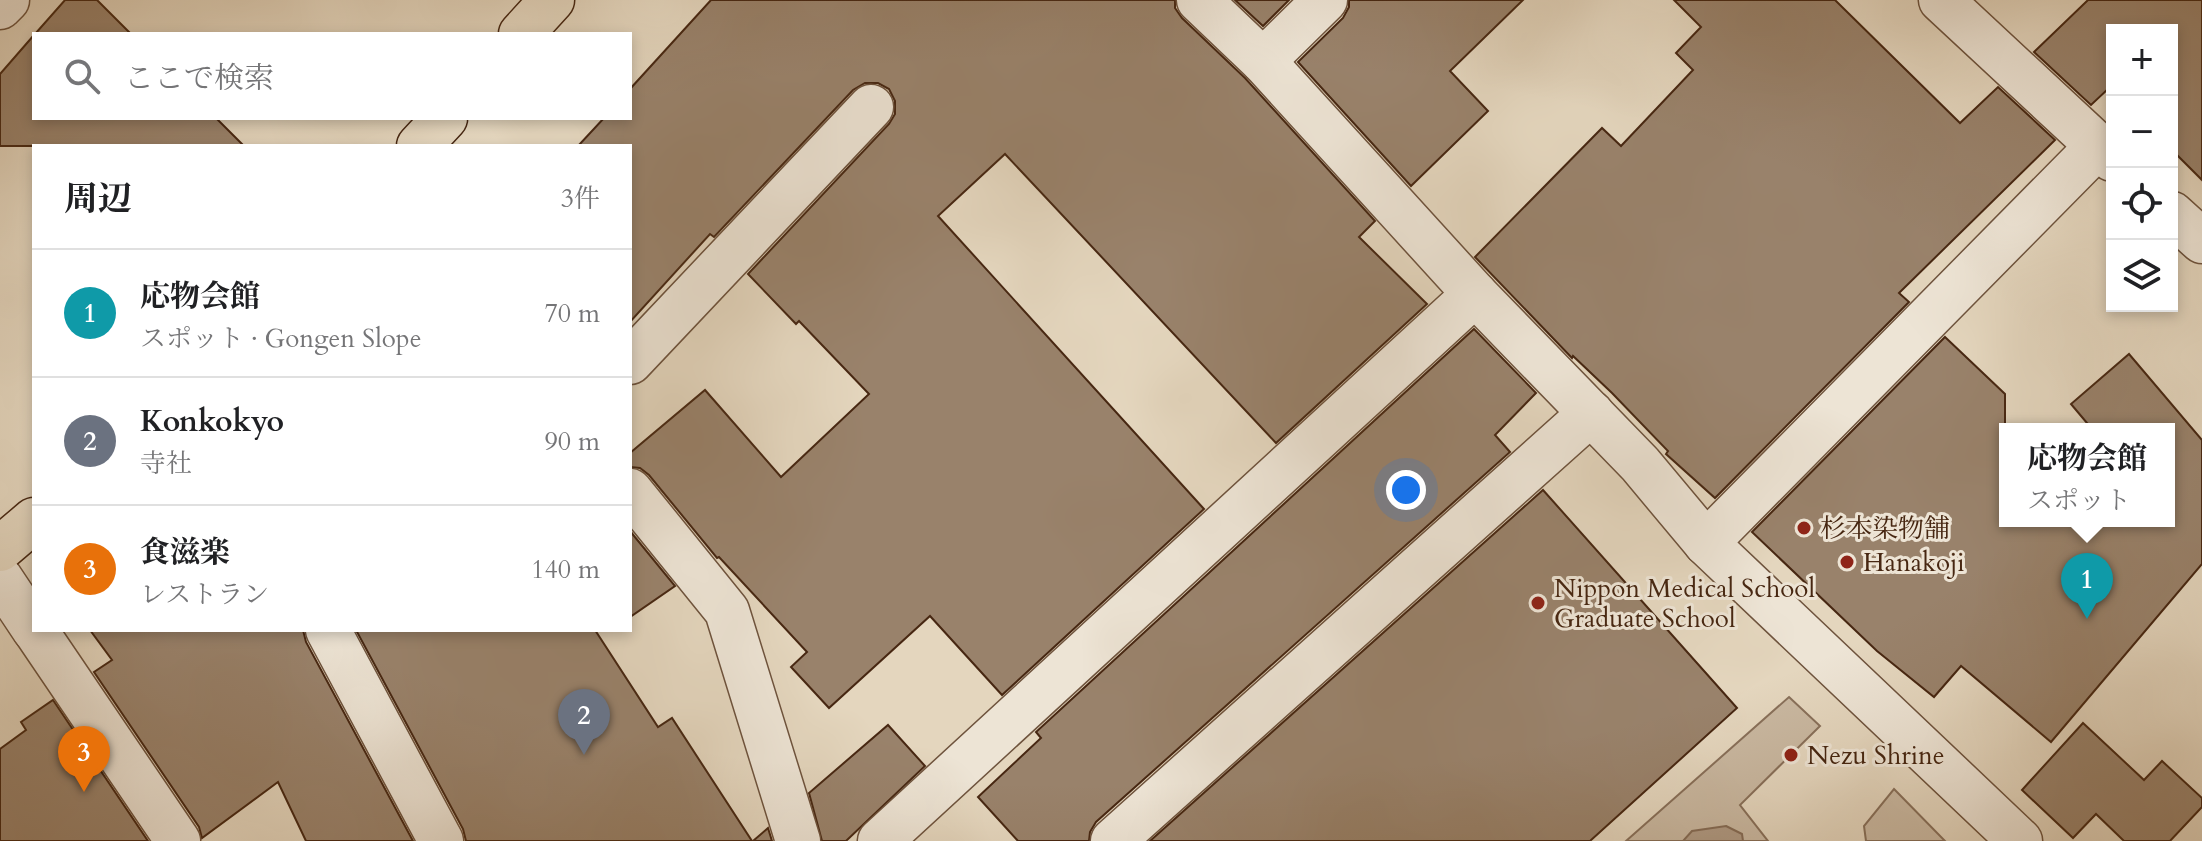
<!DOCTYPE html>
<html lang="ja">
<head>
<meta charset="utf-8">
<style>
	:root { --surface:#fff; --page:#f6f6f6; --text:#202124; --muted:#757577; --line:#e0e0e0; --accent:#d93025 }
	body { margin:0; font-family:Cardo,"Noto Serif JP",serif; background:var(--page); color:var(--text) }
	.controls { position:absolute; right:24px; top:24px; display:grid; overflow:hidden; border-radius:0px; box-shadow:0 4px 12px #0003 }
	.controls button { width:72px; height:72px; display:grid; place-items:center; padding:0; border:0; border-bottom:2px solid var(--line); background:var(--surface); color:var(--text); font:40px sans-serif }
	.you { position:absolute; left:1406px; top:490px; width:28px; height:28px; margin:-20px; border:6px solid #fff; border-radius:50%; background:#1a73e8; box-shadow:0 0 0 12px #1a73e833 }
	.badge { display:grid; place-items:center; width:52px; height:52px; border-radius:50%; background:var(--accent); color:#fff; font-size:26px; font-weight:700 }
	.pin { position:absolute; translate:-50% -66px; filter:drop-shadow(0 2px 4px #0008) }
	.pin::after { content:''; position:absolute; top:42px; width:28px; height:24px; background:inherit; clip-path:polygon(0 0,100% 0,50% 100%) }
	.popup { position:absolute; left:1999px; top:423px; width:176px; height:104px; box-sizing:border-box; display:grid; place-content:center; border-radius:0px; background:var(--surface); filter:drop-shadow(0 2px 6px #0005); font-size:26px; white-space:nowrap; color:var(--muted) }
	.popup b { font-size:30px; color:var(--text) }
	.popup::after { content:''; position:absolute; left:50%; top:100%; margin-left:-16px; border:16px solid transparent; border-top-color:var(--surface) }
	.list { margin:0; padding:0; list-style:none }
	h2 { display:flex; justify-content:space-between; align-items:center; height:104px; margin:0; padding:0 32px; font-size:34px }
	h2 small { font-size:26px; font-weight:400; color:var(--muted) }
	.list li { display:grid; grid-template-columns:52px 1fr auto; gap:24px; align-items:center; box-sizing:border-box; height:128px; padding:0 32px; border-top:2px solid var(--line) }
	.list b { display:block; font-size:30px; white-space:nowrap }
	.list p { margin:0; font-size:26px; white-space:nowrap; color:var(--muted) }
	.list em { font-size:26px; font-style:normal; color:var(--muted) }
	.icon { flex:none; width:44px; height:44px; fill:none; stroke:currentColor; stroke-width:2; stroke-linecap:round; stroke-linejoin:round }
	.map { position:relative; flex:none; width:2202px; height:841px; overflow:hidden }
	.search { position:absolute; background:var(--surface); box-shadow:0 4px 12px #0003; left:32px; top:32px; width:600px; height:88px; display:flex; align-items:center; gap:20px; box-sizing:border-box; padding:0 28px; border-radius:0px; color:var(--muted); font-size:30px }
	.panel { position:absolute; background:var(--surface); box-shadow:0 4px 12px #0003; left:32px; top:144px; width:600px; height:488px; border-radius:0px }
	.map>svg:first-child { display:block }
	.green { fill:#c9b8a1; stroke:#88705a; stroke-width:2 }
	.water { fill:#af9a84; stroke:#856c56; stroke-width:2 }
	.building { fill:#99826b; stroke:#472712; stroke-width:2 }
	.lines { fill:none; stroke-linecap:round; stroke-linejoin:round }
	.minor-casing { stroke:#6e533d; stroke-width:47 }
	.major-casing { stroke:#472712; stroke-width:47 }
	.minor { stroke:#ede4d5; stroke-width:44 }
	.major { stroke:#e4d6be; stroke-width:44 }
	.poi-dot { fill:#8f2418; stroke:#ede4d5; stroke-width:3 }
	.labels { text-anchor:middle; stroke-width:6; stroke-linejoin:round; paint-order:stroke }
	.poi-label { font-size:26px; fill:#472712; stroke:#ede4d5; text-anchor:start }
</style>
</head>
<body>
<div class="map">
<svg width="2202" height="841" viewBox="0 0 2202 841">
	<rect width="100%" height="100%" fill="#e4d6be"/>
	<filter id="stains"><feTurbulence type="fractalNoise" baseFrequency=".0025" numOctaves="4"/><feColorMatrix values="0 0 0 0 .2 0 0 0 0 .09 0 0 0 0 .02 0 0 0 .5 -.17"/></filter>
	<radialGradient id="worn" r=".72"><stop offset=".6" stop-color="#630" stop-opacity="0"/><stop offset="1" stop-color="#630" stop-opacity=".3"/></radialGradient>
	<g class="green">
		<path d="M1789 697 1820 726 1740 805 1768 841H1626Z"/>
		<path d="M1894 789 1945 841H1866L1864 826Z"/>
	</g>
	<path class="water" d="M1726 826 1742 834 1743 841H1683L1692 831Z"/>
	<g class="building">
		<path d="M65 0H97L131 34H35Z"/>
		<path d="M711 0H1175V8L1182 18 1245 78 1375 221 1359 237 1427 304 1276 443 1005 154 938 216 1204 509 1002 695 930 616 829 708 791 667 807 652 719 557 717 558 649 475 640 468 630 467V453L705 390 781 477 869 394 799 321 796 324 748 274 889 124 895 114V101L889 89 878 83H865L853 90 714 237 710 234 630 322V146H578L604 118H630V89Z"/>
		<path d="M1235 0H1289L1263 26Z"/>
		<path d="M1349 0H1523L1450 71 1488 111 1411 186 1298 62 1343 18 1349 7Z"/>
		<path d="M1674 0H1835L1960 123 1998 87 2055 140 1899 293 1909 302 1715 498 1666 454 1668 451 1612 393 1573 356 1572 358 1475 257 1602 128 1621 146 1693 70 1676 53 1701 27Z"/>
		<path d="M2088 0H2202V180L2172 150V30H2112V90L2109 88 2091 105 2034 52Z"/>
		<path d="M34 35V118H216L244 146H0V74Z"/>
		<path d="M1474 329 1536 393 1495 435 1510 452 1096 822 1090 832 1089 841H1018L978 797 1041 738 1036 732Z"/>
		<path d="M1945 337 2005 394V521H2169V429H2092L2071 404 2129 354 2202 440V564L2051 742 1961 666 1934 697 1877 651 1752 532Z"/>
		<path d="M1543 490 1737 708 1590 841H1150Z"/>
		<path d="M630 531 675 586 630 617Z"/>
		<path d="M90 630H303L306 642 413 841H306L278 782 202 838 199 827 94 672 112 660Z"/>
		<path d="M356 630H595L658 727 672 718 752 841H466L463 829Z"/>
		<path d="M53 700 148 841H0V749L26 730 21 722Z"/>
		<path d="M2083 723 2144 780 2162 761 2202 798V807L2170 841H2124L2096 814 2073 838 2022 790Z"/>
		<path d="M888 725 925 766 846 841H822L809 793Z"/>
		<path d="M768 828 772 841H753Z"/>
	</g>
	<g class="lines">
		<defs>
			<g id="minor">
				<path d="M1199 0 1263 61 1475 294 1640 464 1706 543 2020 841"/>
				<path d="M1941 0 2112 159"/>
				<path d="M0 7 7 0"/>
				<path d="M1263 61 1325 0"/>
				<path d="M2172 214 2202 241"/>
				<path d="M630 362 871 107"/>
				<path d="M630 491 727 611 798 841"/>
				<path d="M1706 543 2098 146"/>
				<path d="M0 578 34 629"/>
				<path d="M35 630 178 841"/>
				<path d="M328 630 441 841"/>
				<path d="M880 841 1475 294"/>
				<path d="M1113 841 1591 413"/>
			</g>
			<g id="major">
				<path d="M521 34 552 0"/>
				<path d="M419 146 445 118"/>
				<path d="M0 549 34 520"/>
			</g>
		</defs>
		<use href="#minor" class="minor-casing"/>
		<use href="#major" class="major-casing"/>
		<use href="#minor" class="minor"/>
		<use href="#major" class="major"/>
	</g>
	<g class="poi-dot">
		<circle cx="1804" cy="528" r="8"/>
		<circle cx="1847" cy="562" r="8"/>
		<circle cx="1538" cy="603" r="8"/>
		<circle cx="1791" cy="755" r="8"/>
	</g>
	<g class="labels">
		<g class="poi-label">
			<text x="1820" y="537">杉本染物舗</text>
			<text x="1863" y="571">Hanakoji</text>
			<text x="1554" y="597">Nippon Medical School<tspan x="1554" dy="30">Graduate School</tspan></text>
			<text x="1807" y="764">Nezu Shrine</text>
		</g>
	</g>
	<rect width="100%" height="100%" filter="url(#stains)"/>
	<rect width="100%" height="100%" fill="url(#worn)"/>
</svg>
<div class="controls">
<button>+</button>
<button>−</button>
<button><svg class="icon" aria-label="locate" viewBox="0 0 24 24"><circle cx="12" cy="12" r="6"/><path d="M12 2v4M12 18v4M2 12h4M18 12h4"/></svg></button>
<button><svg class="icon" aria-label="layers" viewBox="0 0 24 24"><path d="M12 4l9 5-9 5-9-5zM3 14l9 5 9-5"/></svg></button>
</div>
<div class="you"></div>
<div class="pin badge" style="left:2087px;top:619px;background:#0f9aa8">1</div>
<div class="popup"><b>応物会館</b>スポット</div>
<div class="pin badge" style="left:584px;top:755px;background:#6b7280">2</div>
<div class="pin badge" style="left:84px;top:792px;background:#e8710a">3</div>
<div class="search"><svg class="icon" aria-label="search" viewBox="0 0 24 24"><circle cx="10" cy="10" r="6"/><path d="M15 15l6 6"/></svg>ここで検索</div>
<section class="panel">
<h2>周辺<small>3件</small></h2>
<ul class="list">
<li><span class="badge" style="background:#0f9aa8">1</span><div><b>応物会館</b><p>スポット · Gongen Slope</p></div><em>70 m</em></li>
<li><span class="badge" style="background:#6b7280">2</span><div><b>Konkokyo</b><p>寺社</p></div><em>90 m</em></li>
<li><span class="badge" style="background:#e8710a">3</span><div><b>食滋楽</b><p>レストラン</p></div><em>140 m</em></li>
</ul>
</section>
</div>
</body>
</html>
